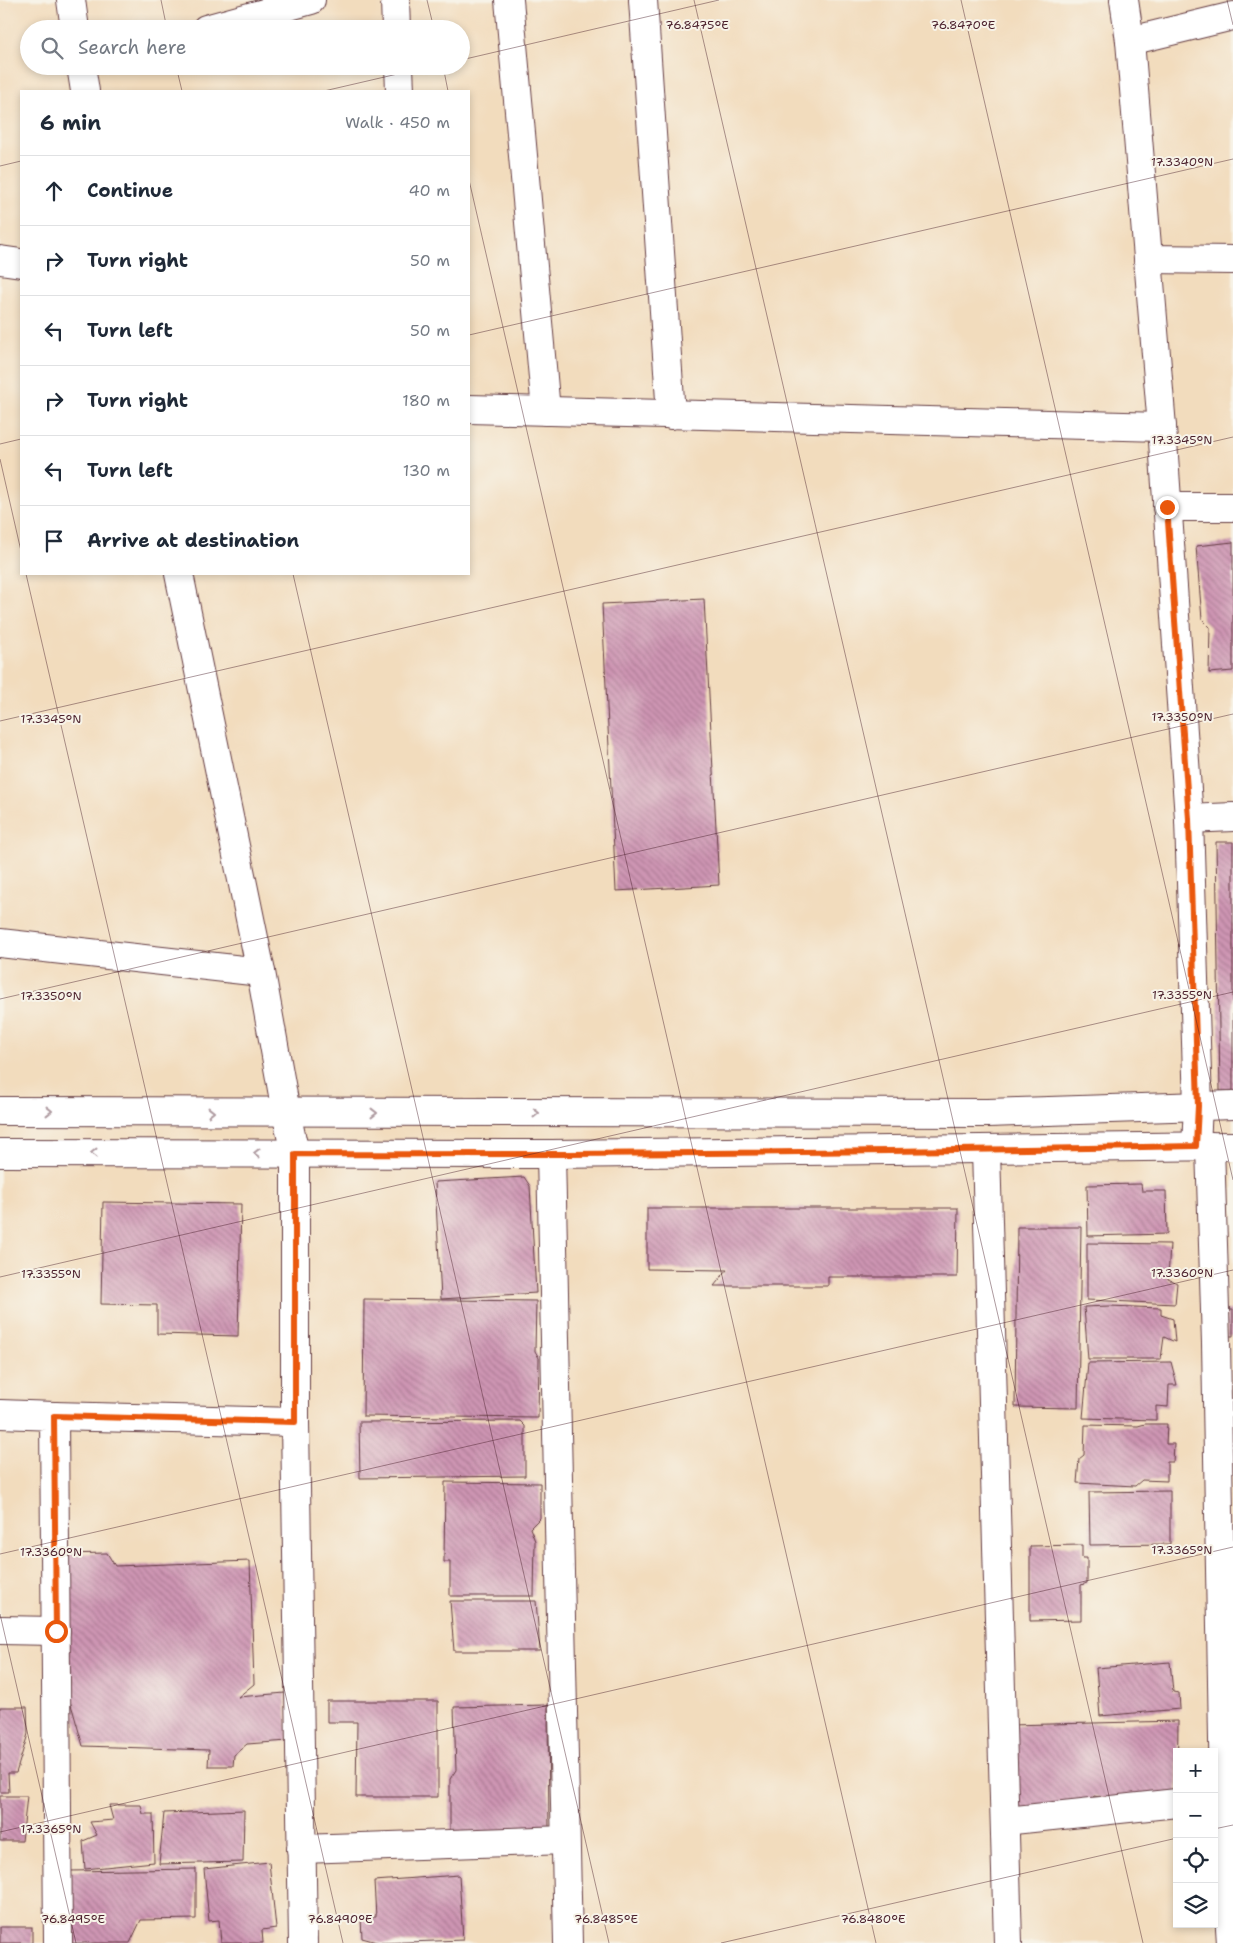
<!DOCTYPE html>
<html lang="en">
<head>
<meta charset="utf-8">
<style>
	:root { --surface:#fff; --page:#f2f2f3; --text:#1f2937; --muted:#747a83; --line:#e0e1e3 }
	body { margin:0; font-family:"Shantell Sans",sans-serif; background:var(--page); color:var(--text) }
	.controls { position:absolute; right:15px; bottom:15px; display:grid; overflow:hidden; border-radius:0px; box-shadow:0 2px 8px #0003 }
	.controls button { width:45px; height:45px; display:grid; place-items:center; padding:0; border:0; border-bottom:1px solid var(--line); background:var(--surface); color:var(--text); font:25px sans-serif }
	.stop { position:absolute; width:15px; height:15px; margin:-11px; border:4px solid #ea580c; border-radius:50%; background:#fff }
	.stop.end { background:#ea580c; border-color:#fff; box-shadow:0 1px 5px #0008 }
	.list { margin:0; padding:0; list-style:none }
	h2 { display:flex; justify-content:space-between; align-items:center; height:65px; margin:0; padding:0 20px; font-size:21px }
	h2 small { font-size:16px; font-weight:400; color:var(--muted) }
	.list li { display:grid; grid-template-columns:32px 1fr auto; gap:15px; align-items:center; box-sizing:border-box; height:70px; padding:0 20px; border-top:1px solid var(--line) }
	.list b { display:block; font-size:19px; white-space:nowrap }
	.list em { font-size:16px; font-style:normal; color:var(--muted) }
	.icon { flex:none; width:28px; height:28px; fill:none; stroke:currentColor; stroke-width:2; stroke-linecap:round; stroke-linejoin:round }
	.map { position:relative; flex:none; width:1233px; height:1943px; overflow:hidden }
	.search { position:absolute; background:var(--surface); box-shadow:0 2px 8px #0003; left:20px; top:20px; width:450px; height:55px; display:flex; align-items:center; gap:12px; box-sizing:border-box; padding:0 18px; border-radius:28px; color:var(--muted); font-size:19px }
	.panel { position:absolute; background:var(--surface); box-shadow:0 2px 8px #0003; left:20px; top:90px; width:450px; height:485px; border-radius:0px }
	.map>svg:first-child { display:block }
	.building { fill:url(#building-back-hatch) }
	.lines { fill:none; stroke-linecap:round; stroke-linejoin:round }
	.minor-casing { stroke:#633b41; stroke-width:30 }
	.tertiary-casing { stroke:#633b41; stroke-width:30 }
	.minor { stroke:#fff; stroke-width:28 }
	.tertiary { stroke:#fff; stroke-width:28 }
	.oneway { stroke:#ae9aa0 }
	.route { stroke:#ea580c; stroke-width:6 }
	.ticks { fill:none; stroke:#4a1f2b; stroke-width:1; stroke-opacity:0.45 }
	.ticks-label { font-size:12px; text-anchor:middle; fill:#4a1f2b; stroke:#f7f3e8; stroke-width:4; stroke-linejoin:round; paint-order:stroke }
</style>
</head>
<body>
<div class="map">
<svg width="1233" height="1943" viewBox="0 0 1233 1943">
	<defs>
		<pattern id="building-back-hatch" width="6" height="6" patternUnits="userSpaceOnUse" patternTransform="scale(1.25)"><rect width="6" height="6" fill="#ce95b3"/><path d="M-1 5l2 2M0 0l6 6M5-1l2 2" fill="none" stroke="#a97992"/></pattern>
	</defs>
	<rect width="100%" height="100%" fill="#f7f3e8"/>
	<filter id="ink" filterUnits="userSpaceOnUse"><feTurbulence type="fractalNoise" baseFrequency=".02" numOctaves="2"/><feDisplacementMap in="SourceGraphic" scale="10" xChannelSelector="R" yChannelSelector="G"/><feConvolveMatrix kernelMatrix="1 2 1 2 8 2 1 2 1" color-interpolation-filters="sRGB"/></filter>
	<filter id="wash" filterUnits="userSpaceOnUse"><feTurbulence type="fractalNoise" baseFrequency=".0096" numOctaves="4" result="noise"/><feDisplacementMap in="SourceGraphic" scale="20" xChannelSelector="R" yChannelSelector="G"/><feGaussianBlur stdDeviation="1.12" result="paint"/><feColorMatrix in="noise" values="0 0 0 0 0 0 0 0 0 0 0 0 0 0 0 0 0 1.4 0 .05"/><feComposite in="paint" operator="in"/></filter>
	<g filter="url(#wash)">
		<rect width="100%" height="100%" fill="#f2dcbd"/>
		<g id="blocks">
			<g class="building">
				<path d="M1233 542V671L1209 673 1210 627 1202 619 1196 546Z"/>
				<path d="M704 599 719 885 616 891 602 604Z"/>
				<path d="M1216 842H1233V1091H1220Z"/>
				<path d="M524 1177 530 1186 536 1293 441 1299 435 1182Z"/>
				<path d="M1141 1184 1142 1191H1166L1167 1234 1088 1236 1087 1185Z"/>
				<path d="M103 1202 241 1204 238 1336 157 1334V1305L101 1304Z"/>
				<path d="M647 1208H958L957 1277H828V1286H714L727 1270 647 1269Z"/>
				<path d="M1017 1227H1081L1078 1408 1015 1407Z"/>
				<path d="M1087 1243 1170 1244 1168 1279 1177 1283 1175 1304 1087 1300Z"/>
				<path d="M364 1299 536 1301 535 1351 539 1358 538 1418 363 1416Z"/>
				<path d="M1109 1306 1161 1308V1315L1173 1319 1175 1342 1164 1337 1161 1359H1088L1084 1307Z"/>
				<path d="M1226 1310H1233V1336H1227Z"/>
				<path d="M1171 1362 1177 1385H1169L1168 1407 1156 1406V1420L1083 1418 1088 1363Z"/>
				<path d="M520 1421 525 1426V1476L360 1478 359 1422Z"/>
				<path d="M1145 1424H1167L1166 1444H1174L1173 1462H1167V1481L1142 1480 1135 1486 1077 1483 1079 1459 1084 1455 1085 1425 1138 1426Z"/>
				<path d="M445 1482 540 1483V1518L530 1528 535 1541 534 1596H450V1562H444Z"/>
				<path d="M1170 1491V1544L1090 1545 1089 1492Z"/>
				<path d="M1082 1545V1558H1087V1583L1081 1585V1620L1030 1621V1546Z"/>
				<path d="M107 1553 115 1566 250 1561 254 1684 238 1697 285 1693 288 1741 247 1744 234 1755 233 1766H208L209 1750 83 1746 66 1687 62 1554Z"/>
				<path d="M450 1601H536L540 1651H454Z"/>
				<path d="M1170 1662 1173 1692 1179 1693 1180 1709 1100 1716 1096 1668Z"/>
				<path d="M327 1701H438V1797H356L357 1722H327Z"/>
				<path d="M548 1705 549 1837 450 1838V1779L456 1770 454 1707Z"/>
				<path d="M0 1707H27L28 1734 16 1773H8L9 1792H0Z"/>
				<path d="M1178 1721 1177 1798H1107L1094 1796 1090 1802 1011 1816 1009 1725Z"/>
				<path d="M0 1796H27L22 1841H0Z"/>
				<path d="M109 1805H141L143 1814H153L154 1862 85 1869 83 1841 97 1835 90 1822 113 1820Z"/>
				<path d="M244 1810 243 1862 159 1864 164 1813Z"/>
				<path d="M269 1862 276 1928 262 1930 263 1943H221L219 1920 209 1921 204 1869Z"/>
				<path d="M196 1869V1919L141 1920 130 1943H71L70 1871Z"/>
				<path d="M459 1875 463 1940 380 1943 362 1938 361 1918 376 1917 374 1881Z"/>
				<rect x="0" y="1927" width="32" height="16"/>
			</g>
		</g>
	</g>
	<g filter="url(#ink)">
		<use href="#blocks" fill-opacity="0" stroke="#633b41" stroke-width="1"/>
		<g class="lines">
			<defs>
				<g id="minor">
					<path d="M71 0 75 29"/>
					<path d="M395 0 396 29"/>
					<path d="M509 0 546 411"/>
					<path d="M643 0 671 415"/>
					<path d="M1124 0 1130 41 1162 427"/>
					<path d="M206 29 311 0"/>
					<path d="M1130 41 1233 16"/>
					<path d="M81 66 85 91"/>
					<path d="M399 66 400 91"/>
					<path d="M1148 259 1233 260"/>
					<path d="M0 260 21 263"/>
					<path d="M469 409 1162 427 1189 819 1198 1106 1196 1146"/>
					<path d="M1167 507H1233"/>
					<path d="M179 574 261 972 286 1112 295 1154V1422L303 1943"/>
					<path d="M1189 819 1233 817"/>
					<path d="M0 943 261 972"/>
					<path d="M1210 1146 1216 1343 1225 1852 1231 1943"/>
					<path d="M986 1150 1008 1943"/>
					<path d="M551 1154 568 1943"/>
					<path d="M0 1414 54 1416 58 1943"/>
					<path d="M54 1416 295 1422"/>
					<path d="M0 1630 56 1631"/>
					<path d="M1005 1821 1177 1803"/>
					<path d="M301 1849 565 1840"/>
				</g>
				<g id="tertiary">
					<path d="M0 1111 988 1113 1233 1105"/>
					<path d="M0 1153 551 1154 1233 1146"/>
				</g>
			</defs>
			<use href="#minor" class="minor-casing"/>
			<use href="#tertiary" class="tertiary-casing"/>
			<use href="#minor" class="minor"/>
			<use href="#tertiary" class="tertiary"/>
		</g>
		<defs><path id="oneway-chevron" d="M-2-3.5L2.5 0L-2 3.5" fill="none" stroke-width="1.6" stroke-linecap="round" stroke-linejoin="round" transform="scale(1.25)"/></defs>
		<g class="oneway">
			<use href="#oneway-chevron" transform="translate(49 1111)"/>
			<use href="#oneway-chevron" transform="translate(211 1112)"/>
			<use href="#oneway-chevron" transform="translate(374 1113)"/>
			<use href="#oneway-chevron" transform="translate(536 1113)"/>
			<use href="#oneway-chevron" transform="translate(94 1153) rotate(-180)"/>
			<use href="#oneway-chevron" transform="translate(257 1153) rotate(-180)"/>
		</g>
	</g>
	<g class="lines" filter="url(#ink)">
		<path class="route" d="M56 1631 54 1416 295 1422V1154C595 1155 896 1152 1196 1146L1198 1106 1189 819 1167 507"/>
	</g>
	<path class="ticks" d="M161 0 167 29M427 0 434 29M694 0 1143 1943M961 0 1233 1180M1227 0 1233 25M461 60 719 0M176 66 182 91M443 66 448 91M324 91 432 66M0 166 21 161M469 180 876 1943M469 335 1233 159M0 444 21 439M0 459 21 551M26 574 343 1943M293 574 609 1943M0 721 1233 437M0 999 1233 714M0 1277 1233 992M0 1554 1233 1270M0 1614 76 1943M1214 1829 1233 1825M0 1832 1233 1547M721 1943 1177 1838"/>
	<g class="ticks-label">
		<text x="697" y="29">76.8475°E</text>
		<text x="963" y="29">76.8470°E</text>
		<text x="1182" y="166">17.3340°N</text>
		<text x="1182" y="444">17.3345°N</text>
		<text x="1182" y="721">17.3350°N</text>
		<text x="51" y="723">17.3345°N</text>
		<text x="1182" y="999">17.3355°N</text>
		<text x="51" y="1000">17.3350°N</text>
		<text x="1182" y="1277">17.3360°N</text>
		<text x="51" y="1278">17.3355°N</text>
		<text x="1182" y="1554">17.3365°N</text>
		<text x="51" y="1556">17.3360°N</text>
		<text x="51" y="1833">17.3365°N</text>
		<text x="73" y="1923">76.8495°E</text>
		<text x="340" y="1923">76.8490°E</text>
		<text x="606" y="1923">76.8485°E</text>
		<text x="873" y="1923">76.8480°E</text>
	</g>
</svg>
<div class="controls">
<button>+</button>
<button>−</button>
<button><svg class="icon" aria-label="locate" viewBox="0 0 24 24"><circle cx="12" cy="12" r="6"/><path d="M12 2v4M12 18v4M2 12h4M18 12h4"/></svg></button>
<button><svg class="icon" aria-label="layers" viewBox="0 0 24 24"><path d="M12 4l9 5-9 5-9-5zM3 14l9 5 9-5"/></svg></button>
</div>
<div class="stop" style="left:56px;top:1631px"></div>
<div class="stop end" style="left:1167px;top:507px"></div>
<div class="search"><svg class="icon" aria-label="search" viewBox="0 0 24 24"><circle cx="10" cy="10" r="6"/><path d="M15 15l6 6"/></svg>Search here</div>
<section class="panel">
<h2>6 min<small>Walk · 450 m</small></h2>
<ul class="list">
<li><svg class="icon" aria-label="ahead" viewBox="0 0 24 24"><path d="M12 20V5M6 11l6-6 6 6"/></svg><div><b>Continue</b></div><em>40 m</em></li>
<li><svg class="icon" aria-label="right" viewBox="0 0 24 24"><path d="M7 20v-9h11M14 6l5 5-5 5"/></svg><div><b>Turn right</b></div><em>50 m</em></li>
<li><svg class="icon" aria-label="left" viewBox="0 0 24 24"><path d="M17 20v-9H6M10 6l-5 5 5 5"/></svg><div><b>Turn left</b></div><em>50 m</em></li>
<li><svg class="icon" aria-label="right" viewBox="0 0 24 24"><path d="M7 20v-9h11M14 6l5 5-5 5"/></svg><div><b>Turn right</b></div><em>180 m</em></li>
<li><svg class="icon" aria-label="left" viewBox="0 0 24 24"><path d="M17 20v-9H6M10 6l-5 5 5 5"/></svg><div><b>Turn left</b></div><em>130 m</em></li>
<li><svg class="icon" aria-label="arrive" viewBox="0 0 24 24"><path d="M6 21V4h12l-3 4 3 4H6"/></svg><div><b>Arrive at destination</b></div></li>
</ul>
</section>
</div>
</body>
</html>
